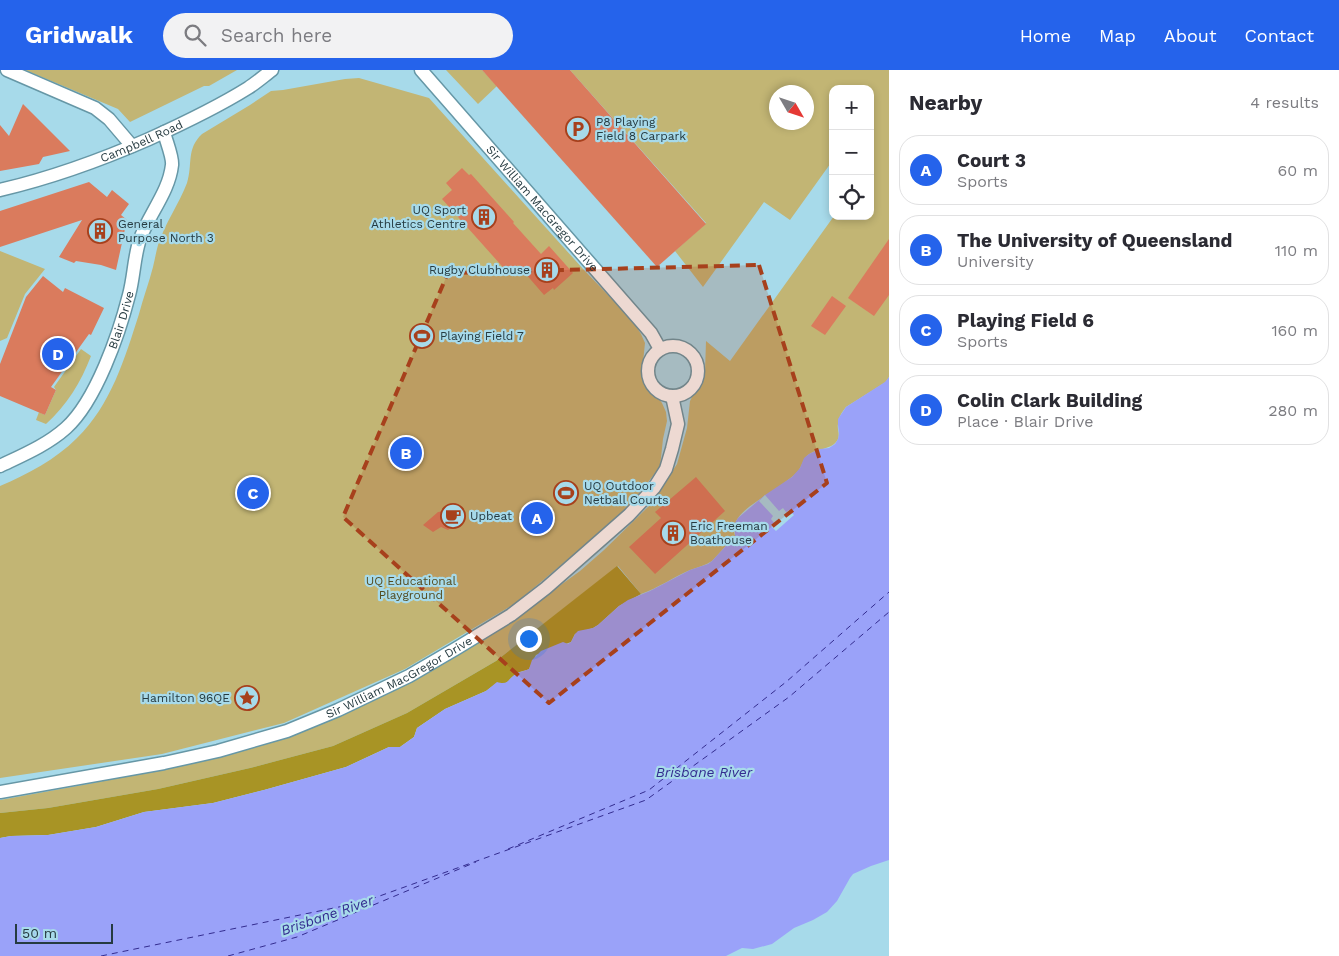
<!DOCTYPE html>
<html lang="en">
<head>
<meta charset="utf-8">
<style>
	:root { --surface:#fff; --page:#f2f2f3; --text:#2b2b33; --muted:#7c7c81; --line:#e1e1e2; --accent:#2563eb }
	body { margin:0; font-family:"Work Sans",sans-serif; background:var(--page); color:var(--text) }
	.controls { position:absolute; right:15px; top:15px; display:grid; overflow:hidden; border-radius:10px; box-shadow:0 2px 8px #0003 }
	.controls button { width:45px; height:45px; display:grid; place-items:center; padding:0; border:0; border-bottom:1px solid var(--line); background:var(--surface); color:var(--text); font:25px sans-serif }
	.compass { position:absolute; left:769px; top:15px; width:45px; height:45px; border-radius:50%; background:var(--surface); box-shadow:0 2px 8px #0003; rotate:129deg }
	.scale { position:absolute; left:15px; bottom:12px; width:98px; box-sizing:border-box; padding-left:5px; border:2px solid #263b41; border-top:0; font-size:14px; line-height:18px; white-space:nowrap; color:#263b41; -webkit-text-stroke:4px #a7daea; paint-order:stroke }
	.you { position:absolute; left:528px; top:568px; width:18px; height:18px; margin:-12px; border:4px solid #fff; border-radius:50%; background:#1a73e8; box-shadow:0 0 0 8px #1a73e833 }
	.badge { display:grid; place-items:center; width:32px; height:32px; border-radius:50%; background:var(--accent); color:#fff; font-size:16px; font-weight:700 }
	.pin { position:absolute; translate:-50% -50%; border:2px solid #fff; box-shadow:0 1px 5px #0006 }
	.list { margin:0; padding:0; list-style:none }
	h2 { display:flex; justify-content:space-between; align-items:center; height:65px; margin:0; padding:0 20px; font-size:21px }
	h2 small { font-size:16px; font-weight:400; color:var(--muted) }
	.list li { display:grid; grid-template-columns:32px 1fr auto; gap:15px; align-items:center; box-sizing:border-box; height:70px; margin:0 10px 10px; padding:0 10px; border:1px solid var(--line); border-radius:20px }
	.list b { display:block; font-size:19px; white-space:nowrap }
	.list p { margin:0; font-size:16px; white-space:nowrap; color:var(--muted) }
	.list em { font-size:16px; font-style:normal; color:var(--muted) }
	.icon { flex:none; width:28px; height:28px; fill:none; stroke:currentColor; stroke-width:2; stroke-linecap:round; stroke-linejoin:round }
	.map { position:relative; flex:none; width:889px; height:886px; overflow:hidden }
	header { display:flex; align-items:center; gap:30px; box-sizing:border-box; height:70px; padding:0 25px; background:var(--accent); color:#fff }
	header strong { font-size:24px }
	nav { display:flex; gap:28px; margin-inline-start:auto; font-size:18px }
	.search { width:350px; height:45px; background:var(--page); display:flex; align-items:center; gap:12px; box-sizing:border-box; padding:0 18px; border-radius:28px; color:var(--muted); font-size:19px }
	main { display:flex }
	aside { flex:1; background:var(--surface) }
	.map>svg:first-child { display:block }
	.green { fill:#c2b574; fill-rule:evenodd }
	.forest { fill:#a89425 }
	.water { fill:#9aa2f9 }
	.pier { fill:#a7daea }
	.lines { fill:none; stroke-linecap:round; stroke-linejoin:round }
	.ferry { stroke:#332c8f; stroke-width:1; stroke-dasharray:6 5; stroke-linecap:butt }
	.building { fill:#da7b5d }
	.minor-casing { stroke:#6697a6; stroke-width:15 }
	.minor { stroke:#fff; stroke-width:12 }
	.marked { fill:#a7401c; fill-opacity:0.2; stroke:#a7401c; stroke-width:4; stroke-dasharray:10 6; stroke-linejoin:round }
	.labels { text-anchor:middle; stroke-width:4.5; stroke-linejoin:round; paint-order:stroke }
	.poi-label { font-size:12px; fill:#263b41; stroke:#a7daea; text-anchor:start }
	.street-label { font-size:12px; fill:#263b41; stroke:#a7daea }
	.park-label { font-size:12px; fill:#534b20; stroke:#a7daea }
	.water-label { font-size:14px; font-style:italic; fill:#332c8f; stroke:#a7daea }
</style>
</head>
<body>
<header>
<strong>Gridwalk</strong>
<div class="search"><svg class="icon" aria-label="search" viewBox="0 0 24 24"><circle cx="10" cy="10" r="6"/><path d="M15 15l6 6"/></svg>Search here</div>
<nav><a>Home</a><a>Map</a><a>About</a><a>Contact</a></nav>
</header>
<main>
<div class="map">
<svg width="889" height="886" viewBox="0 0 889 886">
	<rect width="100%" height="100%" fill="#a7daea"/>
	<g class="green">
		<path d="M25 0H237L209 16H204L130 52 118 39Z"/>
		<path d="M446 0H482L497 16 478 34Z"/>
		<path d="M570 0H889V307L886 312 846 337C842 342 838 348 838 354 837 359 840 364 838 369 833 380 817 378 808 385 804 388 803 393 800 398 797 404 789 409 784 413 771 423 747 435 738 448 734 453 733 460 735 466L712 491C706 495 698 497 690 500 674 507 658 518 641 524L618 496 496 591 407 643 333 676 250 698 158 719 48 738 0 743V730L88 714 205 691 314 657 410 613 500 559 580 501 604 480 652 433 677 394 687 358 690 331 705 302 706 271 730 291 834 146H870V96L874 90 870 87V19H833V90L790 150 764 132 703 217 675 181 706 153ZM776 22H806V52H776Z"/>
		<path d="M359 8 429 28 584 200 632 250 641 264 645 273 642 302 644 309 662 333 666 342 667 351 663 369 660 397 625 441 516 533 405 599 284 653 162 684 0 708V416C28 404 55 390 77 368 111 335 125 288 139 244 143 228 149 213 153 197 155 189 156 182 158 175 165 153 179 134 187 113 193 94 186 79 202 64L250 35 271 21 283 20 345 9Z"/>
		<path d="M0 181 45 199 25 224 7 268 0 271Z"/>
		<path d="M81 279 91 286C81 312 67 335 46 354L36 350 39 342 45 345 56 320 54 317Z"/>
	</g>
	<path class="forest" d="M617 496 641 524 619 536 598 555 593 558 575 564 571 572 536 585 529 599C525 601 519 601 516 604 508 609 509 616 497 613L486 621 445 639 417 658 414 667 400 677H389L346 697 264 720 213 733 144 742 96 757 48 765 11 766 0 768V743L48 738 158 719 250 698 333 676 407 643 496 591Z"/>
	<path class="water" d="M889 307V790L871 796 853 804 850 808 837 831 827 842 813 850 794 858 772 874 753 879 742 878 726 886H0V768L11 766 48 765 96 757 144 742 213 733 264 720 346 697 389 677H400L414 667 417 658 445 639 486 621 497 612C509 616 508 608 516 604 519 602 525 601 529 599L532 590 541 581 558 574 563 572 568 574 571 572 575 564 578 561 593 558 598 555 619 536 628 530 650 521 690 500 708 494 712 491 735 466V453L738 448 765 425 792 407 800 398 804 388 809 384 820 379 829 378 835 374 838 369 839 364 838 355V349L846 337 885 312Z"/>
	<path class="pier" d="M765 425 779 441 783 438 786 442 789 440 794 445 776 461 771 456 774 453 771 449 773 446 759 431Z"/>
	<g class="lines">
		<g class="ferry">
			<path d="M508 779 649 720 786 612 889 522"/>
			<path d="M101 886 363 832 646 730 789 627 889 542"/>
			<path d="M228 886 297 867 476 792"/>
		</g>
	</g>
	<g class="building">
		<path d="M482 0H570L706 154 657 197Z"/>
		<path d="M23 34 70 81 43 87 39 94 0 101V55L9 66Z"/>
		<path d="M462 98 469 105 471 104 514 152 513 153 541 184 549 176 573 203 554 220 553 218 544 225 518 195 509 204 442 129 452 120 446 113Z"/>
		<path d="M89 112 107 127 112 120 129 134 121 145 127 150 116 200 101 195 76 191 74 193 59 187 82 150 0 177V141Z"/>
		<path d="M889 169V225L874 246 848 228Z"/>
		<path d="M43 206 63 222 65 218 104 238 91 265 89 264 51 317 56 320 45 345 0 326V294L26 227Z"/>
		<path d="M832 226 846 236 825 265 811 256Z"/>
		<path d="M696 407 725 441 655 504 629 477 661 448 655 442Z"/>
		<path d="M455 433 466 444 448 460 441 457 433 462 423 455 438 442 445 441Z"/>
	</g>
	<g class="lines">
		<defs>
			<g id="minor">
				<path d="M7 0 95 38 109 49 132 76"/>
				<path id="s1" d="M421 0 651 263 660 279"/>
				<path id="s2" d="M0 120C51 108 101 90 149 69 182 54 216 38 248 18 256 13 264 6 272 0"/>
				<circle cx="673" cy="301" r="25"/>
				<path id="s3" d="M0 396C23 385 47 375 66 358 96 331 119 264 129 225 134 207 134 186 140 169 149 144 169 122 172 95 173 87 166 71 164 62"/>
				<path id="s4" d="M0 722 164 693 218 681 287 661 338 640 409 606 457 578 511 545 546 518 629 445 654 418 666 399 672 379 678 354 672 326"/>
			</g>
		</defs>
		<use href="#minor" class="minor-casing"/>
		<use href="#minor" class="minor"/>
	</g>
	<path class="marked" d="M759 195 827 413 549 633 343 447 448 203Z"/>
	<defs>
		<symbol id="parking-ring" viewBox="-11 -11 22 22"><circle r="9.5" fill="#a7daea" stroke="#a7401c" stroke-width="1.5"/><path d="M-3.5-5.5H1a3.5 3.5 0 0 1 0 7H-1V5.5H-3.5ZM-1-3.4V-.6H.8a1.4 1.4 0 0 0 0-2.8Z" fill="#a7401c"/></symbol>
		<symbol id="building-ring" viewBox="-11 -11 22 22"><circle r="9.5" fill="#a7daea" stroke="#a7401c" stroke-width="1.5"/><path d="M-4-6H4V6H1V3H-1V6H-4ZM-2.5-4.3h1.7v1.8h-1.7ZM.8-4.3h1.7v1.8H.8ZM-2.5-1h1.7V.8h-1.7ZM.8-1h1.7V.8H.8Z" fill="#a7401c"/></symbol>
		<symbol id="stadium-ring" viewBox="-11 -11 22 22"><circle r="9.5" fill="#a7daea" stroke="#a7401c" stroke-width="1.5"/><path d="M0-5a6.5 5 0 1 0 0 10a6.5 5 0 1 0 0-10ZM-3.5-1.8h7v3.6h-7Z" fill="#a7401c"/></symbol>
		<symbol id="cafe-ring" viewBox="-11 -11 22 22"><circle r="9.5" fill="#a7daea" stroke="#a7401c" stroke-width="1.5"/><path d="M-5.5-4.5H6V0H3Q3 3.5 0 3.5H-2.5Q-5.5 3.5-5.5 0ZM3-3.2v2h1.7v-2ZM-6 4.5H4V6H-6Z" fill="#a7401c"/></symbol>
		<symbol id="sight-ring" viewBox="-11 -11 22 22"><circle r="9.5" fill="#a7daea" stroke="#a7401c" stroke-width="1.5"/><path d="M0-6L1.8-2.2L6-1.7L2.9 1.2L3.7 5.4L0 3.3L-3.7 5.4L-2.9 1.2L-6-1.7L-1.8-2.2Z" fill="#a7401c"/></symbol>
	</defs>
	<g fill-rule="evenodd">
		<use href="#parking-ring" x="564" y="45" width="28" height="28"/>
		<use href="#building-ring" x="470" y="133" width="28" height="28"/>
		<use href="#building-ring" x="86" y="147" width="28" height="28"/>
		<use href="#building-ring" x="533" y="186" width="28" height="28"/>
		<use href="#stadium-ring" x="408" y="252" width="28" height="28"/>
		<use href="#stadium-ring" x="552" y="409" width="28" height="28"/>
		<use href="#cafe-ring" x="439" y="432" width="28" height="28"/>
		<use href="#building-ring" x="659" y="449" width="28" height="28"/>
		<use href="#sight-ring" x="233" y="614" width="28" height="28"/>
	</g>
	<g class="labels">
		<g class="poi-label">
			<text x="596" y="56">P8 Playing<tspan x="596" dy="14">Field 8 Carpark</tspan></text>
			<text x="466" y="144" text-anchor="end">UQ Sport<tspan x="466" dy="14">Athletics Centre</tspan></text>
			<text x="118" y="158">General<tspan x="118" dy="14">Purpose North 3</tspan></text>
			<text x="530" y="204" text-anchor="end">Rugby Clubhouse</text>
			<text x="440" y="270">Playing Field 7</text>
			<text x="584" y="420">UQ Outdoor<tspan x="584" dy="14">Netball Courts</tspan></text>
			<text x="470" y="450">Upbeat</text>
			<text x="690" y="460">Eric Freeman<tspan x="690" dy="14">Boathouse</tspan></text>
			<text x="230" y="632" text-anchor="end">Hamilton 96QE</text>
		</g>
		<g class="street-label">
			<text dy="4" stroke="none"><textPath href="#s2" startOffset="150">Campbell Road</textPath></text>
			<text dy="4" stroke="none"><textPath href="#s1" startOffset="184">Sir William MacGregor Drive</textPath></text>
			<text dy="4" stroke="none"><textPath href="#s3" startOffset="199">Blair Drive</textPath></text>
			<text dy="4" stroke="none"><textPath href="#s4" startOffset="418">Sir William MacGregor Drive</textPath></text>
		</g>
		<g class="park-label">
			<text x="411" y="515">UQ Educational<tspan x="411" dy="14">Playground</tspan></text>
		</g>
		<g class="water-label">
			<text x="704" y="707">Brisbane River</text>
			<text transform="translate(327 845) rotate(-19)" y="5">Brisbane River</text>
		</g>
	</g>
</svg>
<div class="controls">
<button>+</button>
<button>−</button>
<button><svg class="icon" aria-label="locate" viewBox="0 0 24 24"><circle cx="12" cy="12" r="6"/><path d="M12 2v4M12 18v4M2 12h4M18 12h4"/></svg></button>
</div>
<svg class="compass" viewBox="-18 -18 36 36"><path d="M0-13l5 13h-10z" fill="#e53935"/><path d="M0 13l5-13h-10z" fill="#7c7c81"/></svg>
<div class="scale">50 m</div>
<div class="you"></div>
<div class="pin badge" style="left:537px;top:448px">A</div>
<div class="pin badge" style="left:406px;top:383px">B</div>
<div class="pin badge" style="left:253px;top:423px">C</div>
<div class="pin badge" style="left:58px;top:284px">D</div>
</div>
<aside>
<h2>Nearby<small>4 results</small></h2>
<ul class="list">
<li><span class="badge">A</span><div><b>Court 3</b><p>Sports</p></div><em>60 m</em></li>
<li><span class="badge">B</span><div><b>The University of Queensland</b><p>University</p></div><em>110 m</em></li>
<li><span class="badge">C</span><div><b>Playing Field 6</b><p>Sports</p></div><em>160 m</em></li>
<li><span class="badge">D</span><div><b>Colin Clark Building</b><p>Place · Blair Drive</p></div><em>280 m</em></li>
</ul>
</aside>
</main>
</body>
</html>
